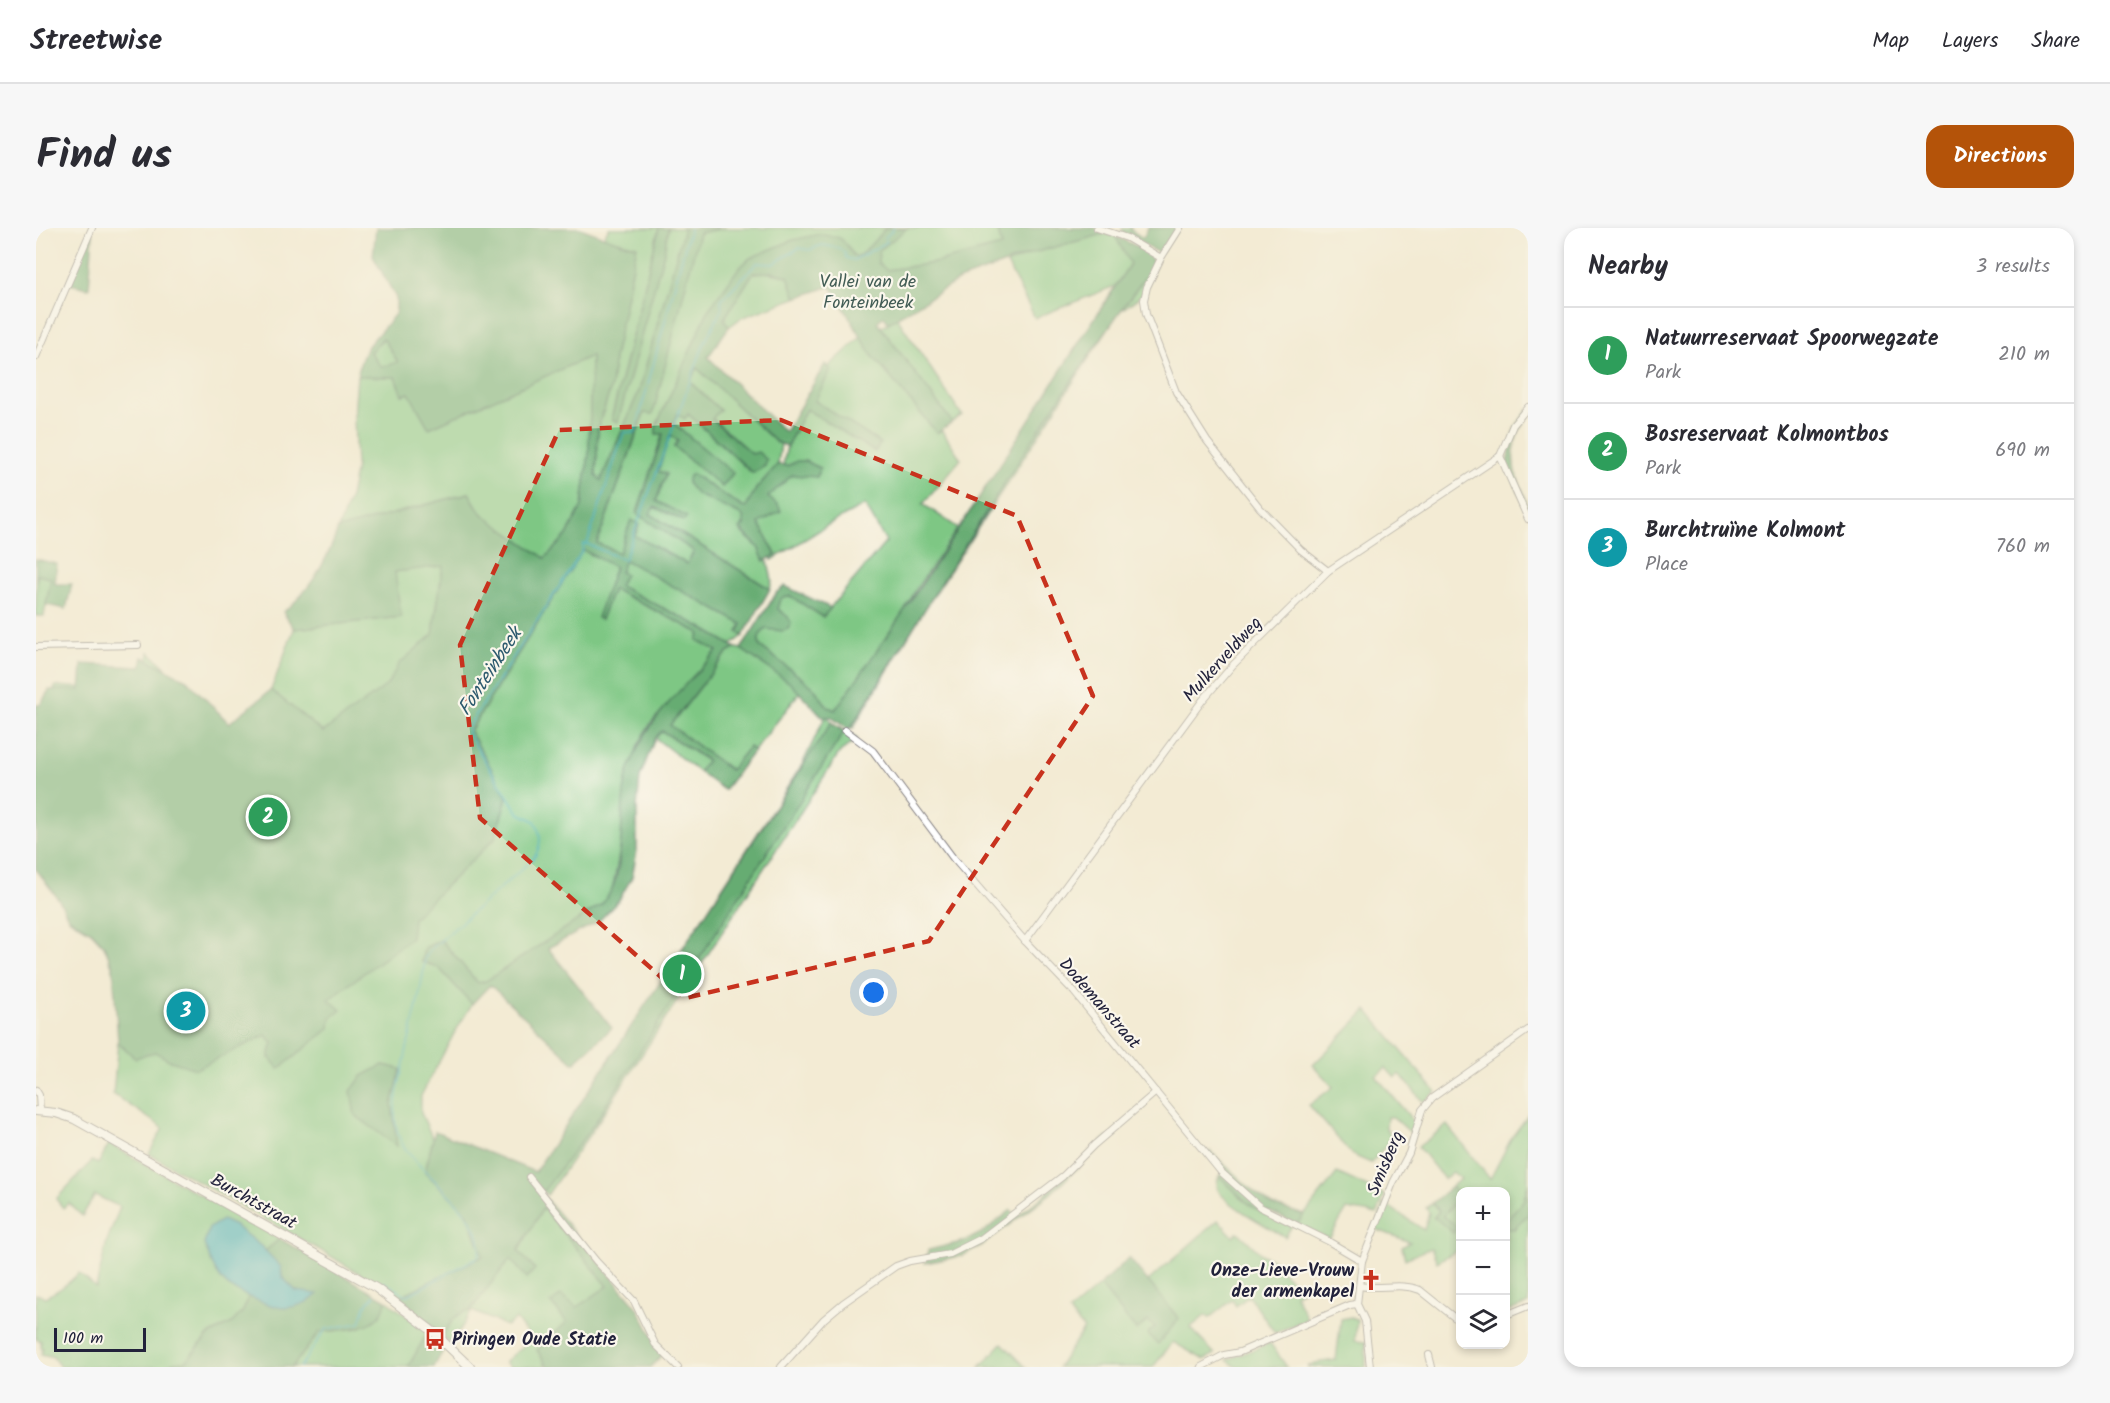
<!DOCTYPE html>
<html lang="en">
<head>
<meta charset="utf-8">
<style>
	:root { --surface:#fff; --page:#f7f7f7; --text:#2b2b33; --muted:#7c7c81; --line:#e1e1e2; --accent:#b45309 }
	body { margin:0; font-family:Kalam,sans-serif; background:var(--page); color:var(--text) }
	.controls { position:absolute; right:18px; bottom:18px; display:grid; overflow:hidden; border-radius:12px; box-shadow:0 3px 9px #0003 }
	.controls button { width:54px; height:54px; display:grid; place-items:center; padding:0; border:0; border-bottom:2px solid var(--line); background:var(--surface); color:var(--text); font:30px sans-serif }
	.scale { position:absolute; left:18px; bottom:15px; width:92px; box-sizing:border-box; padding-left:6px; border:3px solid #22223b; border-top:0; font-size:16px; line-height:21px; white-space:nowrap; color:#22223b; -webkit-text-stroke:4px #fbf7ec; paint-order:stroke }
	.you { position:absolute; left:838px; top:765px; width:21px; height:21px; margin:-15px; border:4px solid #fff; border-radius:50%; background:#1a73e8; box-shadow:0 0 0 9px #1a73e833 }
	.badge { display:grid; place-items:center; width:39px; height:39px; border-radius:50%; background:var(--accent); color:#fff; font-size:20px; font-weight:700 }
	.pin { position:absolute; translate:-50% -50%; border:3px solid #fff; box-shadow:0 2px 6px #0006 }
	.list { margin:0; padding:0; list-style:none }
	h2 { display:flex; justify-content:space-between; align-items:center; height:78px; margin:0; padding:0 24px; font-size:26px }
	h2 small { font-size:20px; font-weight:400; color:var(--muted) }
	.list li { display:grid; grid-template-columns:39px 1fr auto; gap:18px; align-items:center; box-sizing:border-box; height:96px; padding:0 24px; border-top:2px solid var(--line) }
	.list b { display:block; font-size:22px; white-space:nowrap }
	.list p { margin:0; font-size:20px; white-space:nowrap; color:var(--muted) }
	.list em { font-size:20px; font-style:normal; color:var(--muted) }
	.icon { flex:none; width:33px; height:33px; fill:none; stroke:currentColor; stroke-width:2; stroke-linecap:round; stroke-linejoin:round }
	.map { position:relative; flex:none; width:1492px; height:1139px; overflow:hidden; border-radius:18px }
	header { display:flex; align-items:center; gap:36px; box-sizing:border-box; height:84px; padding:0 30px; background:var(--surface); border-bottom:2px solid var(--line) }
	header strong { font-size:28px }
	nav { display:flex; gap:33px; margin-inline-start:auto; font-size:21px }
	.intro { display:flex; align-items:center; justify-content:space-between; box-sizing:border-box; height:144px; padding:0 36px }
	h1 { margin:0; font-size:42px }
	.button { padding:15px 27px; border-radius:18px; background:var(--accent); color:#fff; font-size:21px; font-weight:700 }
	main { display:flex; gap:36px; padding:0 36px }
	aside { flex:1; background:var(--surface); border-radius:18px; box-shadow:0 3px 9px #0003 }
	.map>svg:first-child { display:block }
	.green { fill:#7ec784; stroke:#507460; stroke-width:1.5; fill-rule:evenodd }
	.forest { fill:#66ac72; stroke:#446756; stroke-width:1.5; fill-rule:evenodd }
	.water { fill:#3eadba; stroke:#30687a; stroke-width:1.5 }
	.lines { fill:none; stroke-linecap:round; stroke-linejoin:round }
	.stream { stroke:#3eadba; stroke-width:1.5 }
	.street-casing { stroke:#8a8688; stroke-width:8 }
	.secondary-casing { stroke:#8a8688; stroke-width:10 }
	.street { stroke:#fff; stroke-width:6 }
	.secondary { stroke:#fff; stroke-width:8 }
	.marked { fill:none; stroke:#c8321e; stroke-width:4.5; stroke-dasharray:12 8; stroke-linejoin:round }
	.labels { text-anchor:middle; stroke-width:4.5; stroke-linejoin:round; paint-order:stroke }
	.park-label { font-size:18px; fill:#425c55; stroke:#fbf7ec }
	.street-label { font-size:18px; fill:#22223b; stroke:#fbf7ec }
	.poi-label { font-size:18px; font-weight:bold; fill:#22223b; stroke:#fbf7ec; text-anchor:end }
	.water-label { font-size:20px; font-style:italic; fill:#2d5a6e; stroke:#fbf7ec }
</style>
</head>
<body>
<header>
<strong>Streetwise</strong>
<nav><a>Map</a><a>Layers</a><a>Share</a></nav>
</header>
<div class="intro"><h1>Find us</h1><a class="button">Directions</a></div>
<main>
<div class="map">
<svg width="1492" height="1139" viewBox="0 0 1492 1139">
	<rect width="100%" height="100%" fill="#fbf7ec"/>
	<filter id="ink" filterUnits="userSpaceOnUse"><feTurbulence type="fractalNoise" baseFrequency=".0167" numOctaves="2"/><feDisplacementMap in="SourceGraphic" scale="12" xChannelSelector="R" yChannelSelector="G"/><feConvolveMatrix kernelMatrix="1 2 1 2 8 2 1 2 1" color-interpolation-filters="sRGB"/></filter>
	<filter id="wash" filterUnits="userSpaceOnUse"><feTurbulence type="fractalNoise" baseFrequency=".008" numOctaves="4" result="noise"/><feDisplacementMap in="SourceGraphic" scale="24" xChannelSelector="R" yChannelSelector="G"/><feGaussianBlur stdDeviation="1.35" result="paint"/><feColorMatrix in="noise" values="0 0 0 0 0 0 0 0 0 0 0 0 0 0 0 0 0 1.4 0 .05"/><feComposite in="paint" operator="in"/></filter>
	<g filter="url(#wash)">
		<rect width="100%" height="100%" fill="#f3ebd4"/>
		<g class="green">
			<path d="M573 0H623L576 188 577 193 628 24 632 0H648L603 163 565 252 560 248 562 200 575 159 578 130 601 18 567 9Z"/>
			<path d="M690 0H850L830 22 821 29 817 27 812 19 757 12 673 81 650 133 601 285 658 323 651 336 599 308 595 293 583 326 561 315 609 184 616 186 663 5Z"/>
			<path d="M871 0H961L966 18 898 35 850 42 842 35 843 22Z"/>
			<path d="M1068 6 1079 8 1120 35 1107 66 1083 84 885 387 817 500 798 490 878 374 1093 38 1079 58 999 90 971 36 997 25Z"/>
			<path d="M728 44 752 48 760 70 705 90 693 99 688 91 717 45Z"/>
			<path d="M861 90 926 187 916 194 845 99Z"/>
			<path d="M825 109 835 126 901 205 906 202 925 231 887 276 922 300 881 360 858 400 799 482 792 479 777 459 724 418C721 409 724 406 730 401H737L744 384C740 378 742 372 748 368H754L787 388 850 314 829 277 795 295 736 332 735 329 740 326 722 295 742 277 731 269 741 259 745 258C752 243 767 246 781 249L784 240C773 234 762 231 751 238L747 237 751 218 770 181 839 224 844 215 778 173 795 142 792 139Z"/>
			<path d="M348 110 362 135 345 139 334 124Z"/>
			<path d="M555 127 553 225 546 278 531 307 518 321 410 490 468 563 434 503 546 322 579 338 562 389 565 391 577 361 660 403 664 406 662 412 681 423 615 495 601 519 580 644 576 662 566 676 450 753 442 755 405 712 388 721 386 734 402 739 436 776 419 804 385 868V885L397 911 389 944 432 986 447 1028 363 1069 291 1026 113 926 127 900 77 866 82 814 100 830 80 760 76 738 68 718 55 704 32 690 23 671 5 477 20 458 113 463V424L156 464 186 507 287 508 299 495 287 504 235 462 258 401 365 389 358 344 407 337 398 398 450 289 443 282 433 265 302 301 314 269 320 239 318 190 321 148 359 149 366 167 373 165 393 200ZM372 712 293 771 233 829 237 815 348 722ZM347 837 364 841 356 876 360 917Z"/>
			<path d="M661 140 740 214 745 216 742 236 720 261 710 280 706 279 656 246 660 266 708 288 705 304 722 319 728 333 731 331 736 352 734 361 614 286 618 279 648 293 650 290 620 273 630 246 622 243 634 207 642 213 638 218 686 259 697 245 637 195 641 186H652L716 245 729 238 730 232 722 225 716 226 676 190 684 182 654 154Z"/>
			<path d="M589 331 706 396 702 404 707 408 695 417 663 398 583 358 588 347 584 345Z"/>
			<path d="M1 347 15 350 8 388H0Z"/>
			<path d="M700 420 705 421 754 454 764 464 718 523 713 519 695 542 633 497 641 489 691 425Z"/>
			<path d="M790 487 797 496 821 511 804 524 560 897 511 967 502 956 679 671 766 537Z"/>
			<path d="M626 503 671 533 663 544 619 510Z"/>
			<path d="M1331 782 1400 864 1387 874 1364 846 1359 850 1350 840 1340 848 1379 895 1376 906 1357 889H1351L1350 900 1357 909 1335 935 1316 927 1273 877 1297 859 1277 837Z"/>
			<path d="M1492 887V957L1478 1001 1492 986V1076L1470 1084V964H1424V967L1415 959 1424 951 1417 944 1408 951 1382 919 1411 897 1454 951 1476 909Z"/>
			<path d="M73 916 244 1011 229 1023 226 1019 186 993 173 1000 192 1058 213 1069 207 1083 196 1095 172 1107 150 1133 138 1134 129 1139H24L17 1129 5 1126 7 1120H5V1113L0 1111V1066L9 1069C23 1063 32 1056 43 1045L60 1060 71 1013 84 979 59 967 46 988 33 975 27 980 20 971 56 933 62 936Z"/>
			<path d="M1301 945 1349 967 1341 986 1311 981 1293 1011 1261 996Z"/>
			<path d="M1183 948 1209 973 1229 987 1230 985 1256 998 1249 1009C1234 1000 1189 976 1182 962 1180 957 1181 953 1183 948Z"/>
			<path d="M1424 968V1021L1401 1034 1395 1020 1369 1031 1366 1019 1374 1014 1339 1001 1349 976 1388 1002 1393 985 1390 980 1396 975 1403 983 1398 989 1407 988Z"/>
			<path d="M507 980 572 1058 541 1079 515 1075 531 1094 501 1122 510 1136 506 1139H474L469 1134 495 1111 480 1091 470 1098 436 1083 415 1116 391 1095 427 1053 469 1037 474 1030 498 1041 482 1023Z"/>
			<path d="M1182 992 1197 1008 1202 1004 1225 1026 1237 1032 1238 1036 1267 1062 1259 1066 1271 1091 1239 1105 1213 1068 1200 1078 1196 1072 1173 1090 1170 1087 1154 1100 1179 1126 1168 1132 1137 1114 1117 1139H1022L1048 1101 1033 1084 1064 1057 1100 1102 1112 1093 1119 1099 1112 1106 1143 1091 1112 1053Z"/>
			<path d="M350 1072 392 1104 372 1139H256L284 1104 324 1100Z"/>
			<path d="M1315 1089 1321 1092 1319 1113 1330 1114V1139H1271L1279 1135 1300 1132 1305 1091Z"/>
			<path d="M966 1115 990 1139H944Z"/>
			<path d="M1234 1115 1251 1139H1200L1191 1132Z"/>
		</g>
		<g class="forest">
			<path d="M340 0H544L589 16 601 18 578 130 575 159 562 200 560 248 565 252 603 163 648 0H690L663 5 617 186 608 185 561 315 583 325 595 292 603 296 599 308 651 336 658 323 601 286 627 206H620V198L673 81 702 41 714 30 757 12 784 6 804 10 812 19 817 27 821 29 830 22 850 0H871L843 23 842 35 851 42 898 35 966 18 961 0H1059L1068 6 997 25 923 52 852 95 848 88 841 94 916 194 901 205 835 126 795 58 760 70 752 48 737 44 717 45 688 91 693 99 672 129 749 204 789 136 795 142 779 173 844 215 839 224 770 181 751 218 740 214 661 140 654 154 684 182 676 191 716 226 722 224 731 232 729 238 717 245 652 186 649 191 641 186 637 195 697 245 686 259 638 219 642 213 634 207 622 243 630 246 620 273 651 289 648 293 618 279 614 286 734 361 707 408 702 404 706 396 589 332 584 344 589 346 583 358 663 398 700 420 691 425 634 497 694 542 713 519 718 523 688 562 663 544 671 532 626 503 619 510 604 549 601 579V623L596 649 583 672 562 694 512 720 576 800 538 835 454 757 436 776 402 739 386 734 388 720 405 712 442 755 450 753 566 676C569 672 574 666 576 661 590 629 582 583 591 548 605 496 646 461 681 423L661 412 664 406 660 403 577 361 565 391 561 390 579 339 547 322 434 503 471 569 459 610 377 690 375 710 293 771 305 782 295 790 294 800 243 841 233 829 237 815 230 807 160 841 135 833 119 824 99 830 82 814 77 738 68 717 56 704 33 690 23 672 0 641V477H4L13 462H44L46 436 105 439 107 429 151 452 193 495 235 462 287 504 351 457 363 436 397 406 407 338 359 344 365 389 258 401 247 384C274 364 291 332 302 301L433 265 443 282 450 289 509 330 531 307 546 278 553 225 555 128 393 200 373 165 367 167 359 149 321 148 325 132 332 118 360 85V70L337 28ZM347 110 362 134 345 139 334 124Z"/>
			<path d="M623 0H632L628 24 582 194 577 193 576 188Z"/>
			<path d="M1086 0H1095V2L1107 10 1112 0H1142L1126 23 1121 24 1087 6Z"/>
			<path d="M55 6H57L53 60 33 56Z"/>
			<path d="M1079 8 1104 20 1115 28 1117 36 1113 44C1004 190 911 348 813 502L795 489H787L754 455 705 421 741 364 749 358 795 380 787 389 754 368C745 368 742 372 742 381L752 389 755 395 752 401 747 403 730 401C724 406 721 409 724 418L777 459 792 479 799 482C903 337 996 185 1094 36Z"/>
			<path d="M1492 182V189C1479 204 1474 227 1480 246 1485 260 1492 271 1492 287L1471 235 1479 199Z"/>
			<path d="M762 233H769L784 240 781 249 756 247 732 269 742 277 745 283 723 295 740 327 728 333 722 319 704 301 708 297 707 288 660 266 651 255 653 248 656 246 706 279 710 280 720 261 742 236 751 238Z"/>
			<path d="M0 331 21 336 19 356H36L30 381 10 377 15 350 2 347 0 352Z"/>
			<path d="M795 495 808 504 558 896 507 964 494 952 602 1080 626 1127 615 1139H512L501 1122 531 1094 515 1075 525 1067 541 1079 572 1058 507 980 482 1023 499 1041 491 1050 474 1031 434 1083C419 1084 415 1095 407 1107L363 1069 447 1028 432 986 389 944 399 903 499 944Z"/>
			<path d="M347 837 365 841 356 876 361 918 319 887 315 863 326 848Z"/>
			<path d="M1071 909 1073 911 1014 966 946 1017 926 1028 889 1035 892 1022 929 1013 947 1004 975 982 980 988 1004 971Z"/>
			<path d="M1174 923 1218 964 1236 977 1268 987 1261 996 1232 983 1229 987 1209 973 1183 948 1187 944 1171 926Z"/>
			<path d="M1492 957V986L1478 1001H1472C1467 986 1482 983 1488 971 1490 967 1490 962 1492 957Z"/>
			<path d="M1415 959 1424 968 1407 988 1422 999 1417 1005 1398 989 1403 983 1396 975Z"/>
			<path d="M244 1011 350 1072C347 1103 309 1101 284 1104L256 1139H129L138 1134 150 1133 173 1107 196 1095 207 1083 213 1069 247 1080 258 1078 267 1065 260 1063 246 1049 245 1039 229 1023Z"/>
			<path d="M1093 1030 1143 1091 1122 1116 1111 1106 1119 1099 1112 1093 1100 1102 1064 1057Z"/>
			<path d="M392 1104 409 1120 398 1139H372Z"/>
		</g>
		<path class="water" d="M186 992 199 998 226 1019 245 1039 246 1049 260 1063 282 1066C273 1075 261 1079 248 1080 238 1080 199 1064 191 1057 179 1047 174 1030 168 1016L173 1000Z"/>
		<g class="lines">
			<g class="stream">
				<path d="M551 316 588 204 599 205 654 0"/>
				<path d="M345 1058 348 1054 368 1066 372 1067 442 1029C456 987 379 946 364 911 352 885 365 851 370 825 377 794 386 762 389 730L394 722 496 632C506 620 506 607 499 593L483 585 478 578 432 506V499L547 322V316H551L588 332 668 116 686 81 685 72 721 35 737 36 763 20 773 22 786 17 803 20 809 25 810 30 818 32 851 14 849 10 858 0"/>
				<path d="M264 1139 290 1101 324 1095 329 1078 339 1067"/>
			</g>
		</g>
	</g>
	<g filter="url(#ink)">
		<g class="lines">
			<defs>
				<g id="street">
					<path d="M1061 0 1091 10 1125 30"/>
					<path d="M1144 0 1125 30 1111 59 1108 72 1110 86 1140 164 1171 213 1224 280 1265 322 1292 343"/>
					<path d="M0 129 56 0"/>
					<path d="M1464 228 1492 291"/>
					<path d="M1464 228 1477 197 1492 179"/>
					<path d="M0 419 102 417"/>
					<path d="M809 502 837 523 917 630 989 713 1038 764 1185 944 1224 979 1292 1013 1326 1033"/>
					<path d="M989 713 1166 473 1197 437 1292 343 1464 228"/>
					<path d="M0 862 3 867 4 883"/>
					<path d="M493 949 560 1033 598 1073 619 1116 642 1139"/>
					<path d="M1324 1058C1343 1062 1365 1054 1384 1062L1424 1094"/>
					<path d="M1470 1087 1492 1078"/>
					<path d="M1393 1127 1396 1139"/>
					<path d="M745 1139 788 1091 807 1075 860 1038 874 1033 914 1026 946 1010 1027 948 1058 917 1120 864"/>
					<path d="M1165 1139 1188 1127 1204 1124 1314 1077 1321 1076"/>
					<path d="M1334 1139 1329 1093 1321 1076 1326 1033 1357 955 1373 925 1386 882 1396 870 1492 802"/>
				</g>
				<path id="secondary" d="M0 883 20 885 38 891 340 1060 395 1102 434 1139"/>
			</defs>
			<use href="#street" class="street-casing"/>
			<use href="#secondary" class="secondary-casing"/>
			<use href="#street" class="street"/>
			<use href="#secondary" class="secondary"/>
		</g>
	</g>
	<path d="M0 0H1492V1139H0ZM745 192 981 288 1057 468 893 713 649 770 444 590 424 417 523 202Z" fill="#f3ebd4" fill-opacity=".55" fill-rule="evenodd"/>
	<path class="marked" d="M745 192 981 288 1057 468 893 713 649 770 444 590 424 417 523 202Z"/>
	<defs>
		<symbol id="church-bare" viewBox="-9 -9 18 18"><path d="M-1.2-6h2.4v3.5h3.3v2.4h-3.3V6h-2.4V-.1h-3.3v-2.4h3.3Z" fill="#c8321e" stroke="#fbf7ec" stroke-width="2.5" paint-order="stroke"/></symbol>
		<symbol id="bus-bare" viewBox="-9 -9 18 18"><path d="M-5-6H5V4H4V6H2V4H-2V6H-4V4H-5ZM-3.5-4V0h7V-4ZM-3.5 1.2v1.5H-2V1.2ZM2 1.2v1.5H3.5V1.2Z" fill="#c8321e" stroke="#fbf7ec" stroke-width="2.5" paint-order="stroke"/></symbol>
	</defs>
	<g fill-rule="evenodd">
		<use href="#church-bare" x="1320" y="1037" width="30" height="30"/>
		<use href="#bus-bare" x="384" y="1096" width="30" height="30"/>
	</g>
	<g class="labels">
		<g class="park-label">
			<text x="832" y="59">Vallei van de<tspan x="832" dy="21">Fonteinbeek</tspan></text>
		</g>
		<g class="street-label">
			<text transform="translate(1186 431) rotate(-48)" y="6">Mulkerveldweg</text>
			<text transform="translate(1064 775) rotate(49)" y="6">Dodemanstraat</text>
			<text transform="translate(1349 935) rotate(-67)" y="6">Smisberg</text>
			<text transform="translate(218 973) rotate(29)" y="6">Burchtstraat</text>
		</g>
		<g class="poi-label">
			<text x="1318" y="1048">Onze-Lieve-Vrouw<tspan x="1318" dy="21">der armenkapel</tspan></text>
			<text x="416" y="1117" text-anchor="start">Piringen Oude Statie</text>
		</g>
		<g class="water-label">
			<text transform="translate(453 443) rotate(-57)" y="7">Fonteinbeek</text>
		</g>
	</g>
</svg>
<div class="controls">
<button>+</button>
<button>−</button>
<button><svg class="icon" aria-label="layers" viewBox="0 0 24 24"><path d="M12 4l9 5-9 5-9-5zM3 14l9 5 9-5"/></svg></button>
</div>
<div class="scale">100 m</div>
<div class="you"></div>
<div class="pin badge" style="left:646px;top:746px;background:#2e9e5b">1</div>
<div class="pin badge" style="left:232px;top:589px;background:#2e9e5b">2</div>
<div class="pin badge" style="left:150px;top:783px;background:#0f9aa8">3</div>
</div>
<aside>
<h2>Nearby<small>3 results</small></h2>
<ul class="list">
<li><span class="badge" style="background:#2e9e5b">1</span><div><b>Natuurreservaat Spoorwegzate</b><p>Park</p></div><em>210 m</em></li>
<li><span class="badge" style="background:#2e9e5b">2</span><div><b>Bosreservaat Kolmontbos</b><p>Park</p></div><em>690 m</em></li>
<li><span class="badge" style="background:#0f9aa8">3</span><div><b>Burchtruïne Kolmont</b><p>Place</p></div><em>760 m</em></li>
</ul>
</aside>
</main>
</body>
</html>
